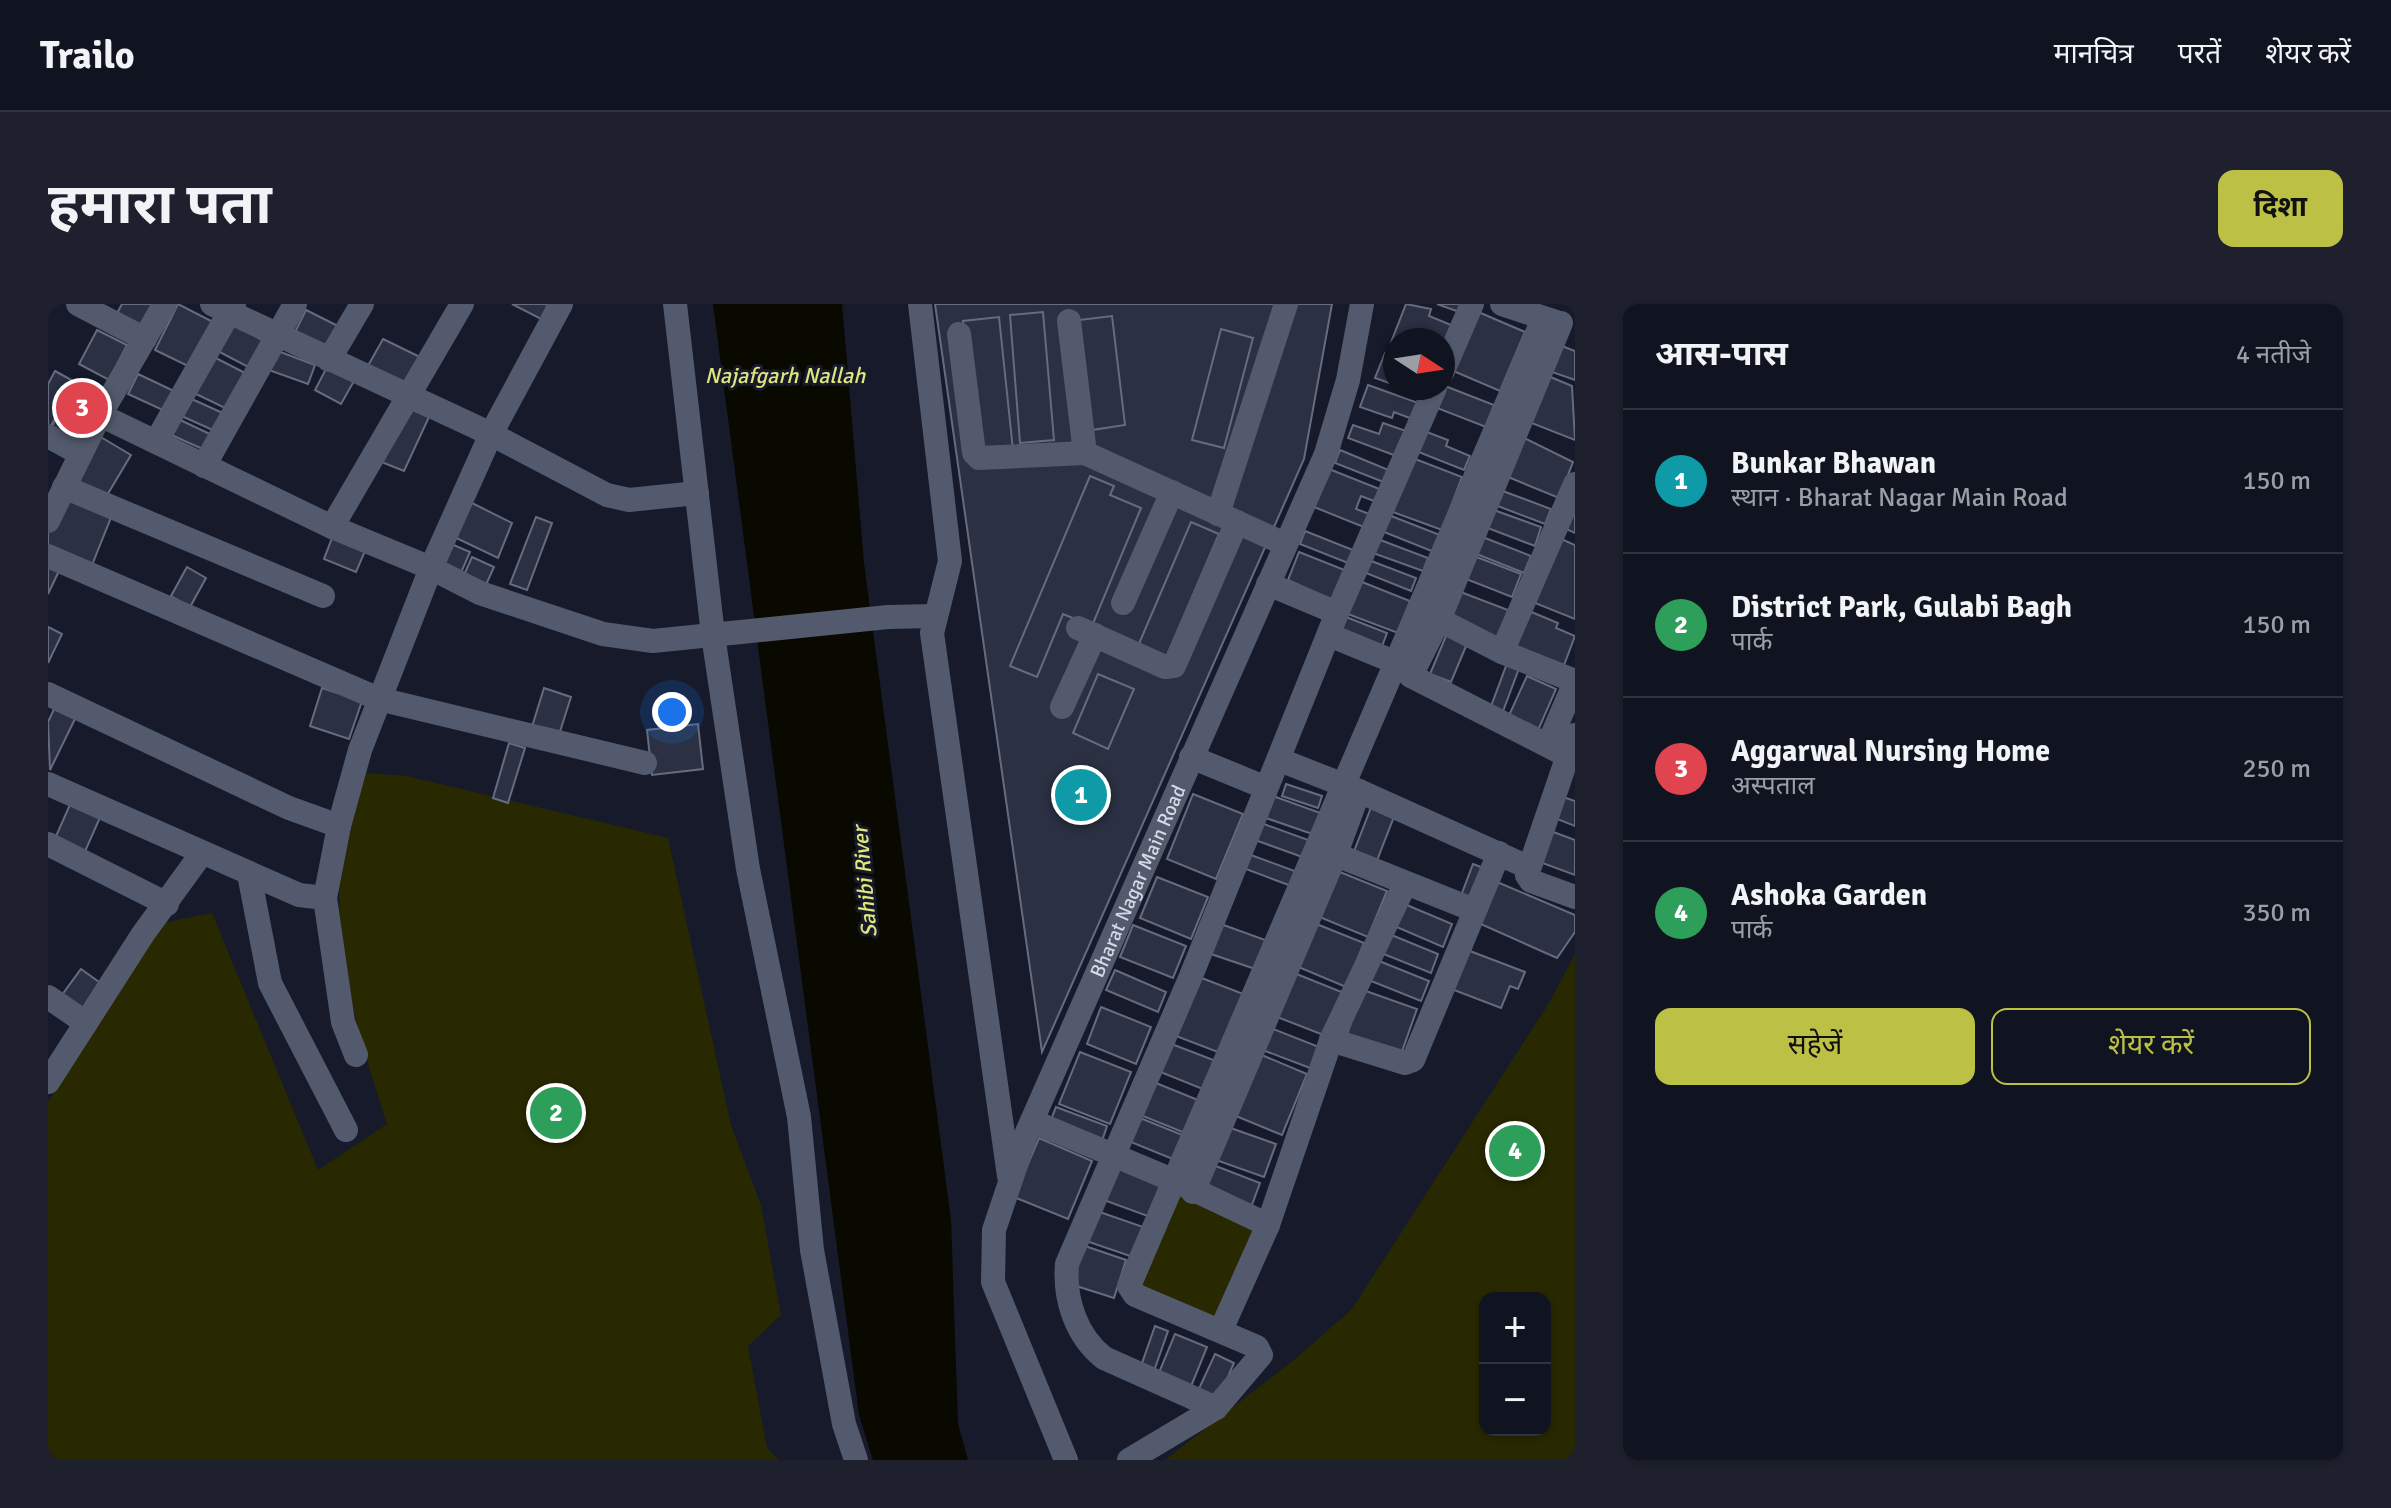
<!DOCTYPE html>
<html lang="hi">
<head>
<meta charset="utf-8">
<style>
	:root { --surface:#101420; --page:#1e212d; --text:#f1f3f6; --muted:#9c9ea5; --line:#30333e; --accent:#bcc044 }
	body { margin:0; font-family:Signika,"Noto Sans Devanagari",sans-serif; background:var(--page); color:var(--text) }
	.controls { position:absolute; right:24px; bottom:24px; display:grid; overflow:hidden; border-radius:16px; box-shadow:0 2px 6px #0004 }
	.controls button { width:72px; height:72px; display:grid; place-items:center; padding:0; border:0; border-bottom:2px solid var(--line); background:var(--surface); color:var(--text); font:40px sans-serif }
	.compass { position:absolute; left:1335px; top:24px; width:72px; height:72px; border-radius:50%; background:var(--surface); box-shadow:0 2px 6px #0004; rotate:102deg }
	.you { position:absolute; left:624px; top:408px; width:28px; height:28px; margin:-20px; border:6px solid #fff; border-radius:50%; background:#1a73e8; box-shadow:0 0 0 12px #1a73e833 }
	.badge { display:grid; place-items:center; width:52px; height:52px; border-radius:50%; background:var(--accent); color:#fff; font-size:26px; font-weight:700 }
	.pin { position:absolute; translate:-50% -50%; border:4px solid #fff; box-shadow:0 2px 8px #0006 }
	.list { margin:0; padding:0; list-style:none }
	h2 { display:flex; justify-content:space-between; align-items:center; height:104px; margin:0; padding:0 32px; font-size:34px }
	h2 small { font-size:26px; font-weight:400; color:var(--muted) }
	.list li { display:grid; grid-template-columns:52px 1fr auto; gap:24px; align-items:center; box-sizing:border-box; height:144px; padding:0 32px; border-top:2px solid var(--line) }
	.list b { display:block; font-size:30px; white-space:nowrap }
	.list p { margin:0; font-size:26px; white-space:nowrap; color:var(--muted) }
	.list em { font-size:26px; font-style:normal; color:var(--muted) }
	.actions { display:flex; gap:16px; padding:24px 32px }
	.actions a { flex:1; padding:18px 0; border:2px solid var(--accent); border-radius:16px; text-align:center; font-size:28px; color:var(--accent) }
	.actions .main { background:var(--accent); color:#111 }
	.map { position:relative; flex:none; width:1527px; height:1156px; overflow:hidden; border-radius:16px }
	header { display:flex; align-items:center; gap:48px; box-sizing:border-box; height:112px; padding:0 40px; background:var(--surface); border-bottom:2px solid var(--line) }
	header strong { font-size:38px }
	nav { display:flex; gap:44px; margin-inline-start:auto; font-size:28px }
	.intro { display:flex; align-items:center; justify-content:space-between; box-sizing:border-box; height:192px; padding:0 48px }
	h1 { margin:0; font-size:56px }
	.button { padding:20px 36px; border-radius:16px; background:var(--accent); color:#111; font-size:28px; font-weight:700 }
	main { display:flex; gap:48px; padding:0 48px }
	aside { flex:1; background:var(--surface); border-radius:16px; box-shadow:0 2px 6px #0004 }
	.map>svg:first-child { display:block }
	.green { fill:#282900; fill-rule:evenodd }
	.water { fill:#090900 }
	.building { fill:#2b3042; stroke:#666c80; stroke-width:2 }
	.lines { fill:none; stroke-linecap:round; stroke-linejoin:round }
	.minor { stroke:#535a6d; stroke-width:24 }
	.labels { text-anchor:middle; stroke-width:6; stroke-linejoin:round; paint-order:stroke }
	.street-label { font-size:20px; fill:#d6d9e5; stroke:#161a2a }
	.water-label { font-size:22px; font-style:italic; fill:#e0e57e; stroke:#161a2a }
</style>
</head>
<body>
<header>
<strong>Trailo</strong>
<nav><a>मानचित्र</a><a>परतें</a><a>शेयर करें</a></nav>
</header>
<div class="intro"><h1>हमारा पता</h1><a class="button">दिशा</a></div>
<main>
<div class="map">
<svg width="1527" height="1156" viewBox="0 0 1527 1156">
	<rect width="100%" height="100%" fill="#161a2a"/>
	<g class="green">
		<path d="M316 469 359 472 620 534 683 821 713 901 733 1011 700 1042 719 1144 731 1156H0V798L114 619 164 609 270 866 339 820C310 730 284 649 293 551 296 524 308 495 316 469Z"/>
		<path d="M1527 650V1156H1117L1247 1055 1304 1005 1501 699ZM1437 994H1497V1126H1437Z"/>
		<path d="M1131 887 1210 920 1168 1017 1090 984Z"/>
	</g>
	<path class="water" d="M665 0H794L816 259 903 916 910 1120 920 1156H825L811 1111Z"/>
	<g class="building">
		<path d="M74 0H104L89 26 67 13Z"/>
		<path d="M130 0 167 19 144 64 107 46Z"/>
		<path d="M464 0H500L493 15Z"/>
		<path d="M887 0H1284L1256 155 994 748Z"/>
		<path d="M1358 0 1383 5 1381 12 1408 23 1395 55V36H1347V49L1340 46Z"/>
		<path d="M1389 0H1421L1417 10Z"/>
		<path d="M258 6 294 24 281 50 245 32Z"/>
		<path d="M1428 7 1477 28 1452 87 1403 66Z"/>
		<path d="M995 8 1006 136 972 139 962 11Z"/>
		<path d="M1064 12 1077 121 1044 126 1031 16Z"/>
		<path d="M951 13 965 146 930 150 915 17Z"/>
		<path d="M179 17 218 38 204 65 164 44Z"/>
		<path d="M1173 25 1205 34 1176 144 1144 136Z"/>
		<path d="M49 26 79 41 61 76 31 60Z"/>
		<path d="M335 35 374 54 355 85 317 67Z"/>
		<path d="M1514 42 1527 47V76L1504 68Z"/>
		<path d="M222 44 267 61 260 80 215 64Z"/>
		<path d="M1337 49 1347 52V81L1327 74Z"/>
		<path d="M162 51 199 70 181 106 144 88Z"/>
		<path d="M279 63 306 77 293 100 267 86Z"/>
		<path d="M7 67 27 78 0 127V80Z"/>
		<path d="M90 70 128 88 119 108 80 90Z"/>
		<path d="M1500 72 1524 82 1527 136 1481 118Z"/>
		<path d="M28 78 58 94 31 144 1 128Z"/>
		<path d="M1320 81 1373 100 1367 116 1346 108 1344 114 1312 103Z"/>
		<path d="M1397 82 1446 101 1438 123 1389 104Z"/>
		<path d="M1354 84H1384L1380 94Z"/>
		<path d="M137 92 177 110 169 128 129 110Z"/>
		<path d="M360 104 381 113 356 167 331 157Z"/>
		<path d="M128 114 166 132 159 147 121 130Z"/>
		<path d="M1335 119 1361 128 1351 153 1300 134 1305 121 1331 130Z"/>
		<path d="M1376 127 1400 136 1398 142 1422 152 1416 166 1368 147Z"/>
		<path d="M51 132 83 151 55 198 23 180Z"/>
		<path d="M1476 134 1525 158 1511 194 1460 173Z"/>
		<path d="M1292 146 1343 167 1338 179 1287 159Z"/>
		<path d="M1362 153 1414 173 1394 226 1342 207Z"/>
		<path d="M1281 165 1339 188 1334 200 1313 192 1308 205 1329 213 1323 226 1266 203Z"/>
		<path d="M1042 172 1066 182 1062 191 1093 204 1044 322 1015 310 989 373 962 362Z"/>
		<path d="M1452 186 1503 205 1497 220 1447 201Z"/>
		<path d="M14 191 64 211 44 261 0 242V224Z"/>
		<path d="M420 197 464 219 450 254 404 232Z"/>
		<path d="M1443 205 1493 223 1487 242 1437 223Z"/>
		<path d="M1338 210 1392 231 1386 248 1331 226Z"/>
		<path d="M1524 210 1527 211V229L1518 225Z"/>
		<path d="M488 213 504 219 479 286 462 280Z"/>
		<path d="M1143 218 1171 230 1118 354 1090 342Z"/>
		<path d="M1257 227 1310 248 1305 261 1252 240Z"/>
		<path d="M1432 232 1483 252 1476 269 1426 249Z"/>
		<path d="M284 234 317 247 308 268 276 255Z"/>
		<path d="M1327 234 1380 254 1375 267 1322 248Z"/>
		<path d="M1513 235 1527 241V315L1487 299Z"/>
		<path d="M401 239 422 248 412 271 391 261Z"/>
		<path d="M1251 248 1299 267 1288 298 1240 276Z"/>
		<path d="M1426 252 1473 270 1464 293 1418 275Z"/>
		<path d="M424 253 446 263 437 283 415 273Z"/>
		<path d="M1318 255 1368 274 1363 287 1313 267Z"/>
		<path d="M0 263 11 267 0 290Z"/>
		<path d="M139 263 158 274 142 303 123 292Z"/>
		<path d="M1309 276 1362 297 1350 329 1297 309Z"/>
		<path d="M1410 287 1460 306 1449 336 1399 317Z"/>
		<path d="M1481 307 1510 319 1508 324 1527 332 1513 369 1464 350Z"/>
		<path d="M1298 313 1339 329 1333 345 1291 329Z"/>
		<path d="M0 323 14 330 0 359Z"/>
		<path d="M1400 327 1421 335 1403 378 1382 370Z"/>
		<path d="M1461 354 1473 359 1454 410 1442 405Z"/>
		<path d="M1050 370 1086 385 1060 445 1025 429Z"/>
		<path d="M1479 372 1508 385 1488 431 1458 418Z"/>
		<path d="M274 384 314 397 301 435 262 422Z"/>
		<path d="M496 384 523 393 509 437 482 429Z"/>
		<path d="M6 405 27 415 2 466 0 418Z"/>
		<path d="M650 420 655 465 604 471 599 426Z"/>
		<path d="M461 439 477 444 460 499 445 494Z"/>
		<path d="M1238 480 1274 492 1270 504 1234 492Z"/>
		<path d="M1145 490 1195 510 1168 575 1119 555Z"/>
		<path d="M1506 490 1527 497V522L1499 511Z"/>
		<path d="M1225 492 1278 511 1270 532 1218 514Z"/>
		<path d="M24 496 54 509 35 552 5 539Z"/>
		<path d="M1324 501 1347 510 1328 559 1305 550Z"/>
		<path d="M1213 519 1263 537 1257 554 1207 536Z"/>
		<path d="M1500 526 1527 536V571L1489 557Z"/>
		<path d="M1200 550 1252 569 1246 583 1195 564Z"/>
		<path d="M1425 560 1438 565 1425 602 1411 597Z"/>
		<path d="M1287 566 1339 587 1320 633 1269 612Z"/>
		<path d="M1109 573 1160 593 1143 635 1092 614Z"/>
		<path d="M1442 575 1527 611V628L1509 654 1426 617Z"/>
		<path d="M1354 599 1404 620 1395 643 1344 621Z"/>
		<path d="M1170 619 1220 637 1210 666 1160 649Z"/>
		<path d="M1266 619 1316 639 1298 683 1248 662Z"/>
		<path d="M1085 621 1138 642 1125 674 1072 653Z"/>
		<path d="M1341 630 1390 650 1383 669 1333 649Z"/>
		<path d="M1414 644 1477 668 1470 685 1462 682 1453 704 1398 683Z"/>
		<path d="M1331 657 1381 677 1373 697 1323 677Z"/>
		<path d="M33 665 58 683 36 713 11 695Z"/>
		<path d="M1067 666 1118 688 1110 708 1058 686Z"/>
		<path d="M1246 669 1296 689 1278 732 1229 713Z"/>
		<path d="M1151 673 1198 691 1175 750 1128 732Z"/>
		<path d="M1315 686 1369 705 1352 753 1298 733Z"/>
		<path d="M1053 703 1103 723 1088 760 1039 740Z"/>
		<path d="M1220 723 1271 743 1262 764 1212 745Z"/>
		<path d="M1121 739 1168 757 1157 786 1110 767Z"/>
		<path d="M1032 748 1083 768 1062 820 1011 800Z"/>
		<path d="M1209 749 1259 770 1234 831 1183 810Z"/>
		<path d="M1103 777 1150 796 1137 829 1090 810Z"/>
		<path d="M1008 803 1059 822 1054 837 1002 818Z"/>
		<path d="M1087 812 1137 832 1127 856 1078 836Z"/>
		<path d="M1177 822 1228 840 1216 873 1165 855Z"/>
		<path d="M991 834 1044 857 1020 915 966 893Z"/>
		<path d="M1160 859 1212 879 1202 906 1150 887Z"/>
		<path d="M1066 862 1117 881 1105 914 1053 895Z"/>
		<path d="M1046 906 1098 924 1088 954 1035 936Z"/>
		<path d="M1034 941 1078 956 1066 994 1022 980Z"/>
		<path d="M1107 1022 1120 1027 1106 1067 1093 1062Z"/>
		<path d="M1127 1030 1159 1043 1142 1085 1110 1071Z"/>
		<path d="M1167 1050 1186 1059 1169 1098 1149 1089Z"/>
	</g>
	<g class="lines">
		<g class="minor">
			<path d="M30 0 97 35"/>
			<path d="M164 0 443 130 559 191 581 196 649 189"/>
			<path d="M627 0 665 331 700 565 751 813 764 946 796 1120 808 1156"/>
			<path d="M872 0 902 257 884 329 961 872"/>
			<path d="M1454 0 1508 18"/>
			<path d="M1021 17 1037 149"/>
			<path d="M911 30 926 149 931 154 1037 149 1237 240"/>
			<path d="M281 56 314 0"/>
			<path d="M1395 67 1424 0"/>
			<path d="M52 111 284 223 383 264 432 289 555 330 605 337 840 313 886 312"/>
			<path d="M0 132 33 150"/>
			<path d="M108 138 186 0"/>
			<path d="M156 162 247 0"/>
			<path d="M16 183 275 292"/>
			<path d="M1170 210 1238 0"/>
			<path d="M0 217 52 111 117 0"/>
			<path d="M284 223 414 0"/>
			<path d="M0 252 331 395 597 459"/>
			<path d="M1220 280 1289 309"/>
			<path d="M1075 299 1124 188"/>
			<path d="M1380 310 1454 348 1527 377"/>
			<path d="M1030 324 1117 363 1126 362 1189 218"/>
			<path d="M1281 331 1349 359 1363 372 1518 451"/>
			<path d="M1454 348 1527 180"/>
			<path d="M1363 372 1391 316 1513 19"/>
			<path d="M0 390 241 504 291 522"/>
			<path d="M1014 403 1047 331"/>
			<path d="M1527 431 1479 571 1483 577 1527 593"/>
			<path d="M1500 441 1527 378"/>
			<path d="M1143 453 1216 483"/>
			<path d="M1232 456 1311 487 1480 563"/>
			<path d="M0 480 251 591 277 594"/>
			<path d="M0 540 119 600"/>
			<path d="M1276 546 1426 606"/>
			<path d="M201 570 222 679 298 826"/>
			<path d="M0 693 38 719"/>
			<path d="M1283 736 1357 759 1365 756 1451 549"/>
			<path d="M308 751 295 718 277 594 291 522 312 446 383 264 443 130 513 0"/>
			<path d="M0 778 95 630 154 549"/>
			<path d="M984 817 1127 877 1220 921"/>
			<path d="M1145 888 1287 552 1311 487"/>
			<path d="M1173 1026 1220 921 1283 736 1357 580"/>
			<path d="M1168 1104 1056 1054C1028 1032 1016 995 1019 960L1143 672 1289 309 1387 84"/>
			<path id="s1" d="M1018 1156 945 978 946 926 979 828 1278 150 1300 76 1314 0"/>
			<path d="M1081 1156 1168 1104 1213 1051 1209 1043 1087 991 1081 982 1495 15"/>
		</g>
	</g>
	<g class="labels">
		<g class="street-label">
			<text dy="7" stroke="none"><textPath href="#s1" startOffset="622">Bharat Nagar Main Road</textPath></text>
		</g>
		<g class="water-label">
			<text x="737" y="79">Najafgarh Nallah</text>
			<text transform="translate(816 578) rotate(-95)" y="8">Sahibi River</text>
		</g>
	</g>
</svg>
<div class="controls">
<button>+</button>
<button>−</button>
</div>
<svg class="compass" viewBox="-18 -18 36 36"><path d="M0-13l5 13h-10z" fill="#e53935"/><path d="M0 13l5-13h-10z" fill="#9c9ea5"/></svg>
<div class="you"></div>
<div class="pin badge" style="left:1033px;top:491px;background:#0f9aa8">1</div>
<div class="pin badge" style="left:508px;top:809px;background:#2e9e5b">2</div>
<div class="pin badge" style="left:34px;top:104px;background:#e0444e">3</div>
<div class="pin badge" style="left:1467px;top:847px;background:#2e9e5b">4</div>
</div>
<aside>
<h2>आस-पास<small>4 नतीजे</small></h2>
<ul class="list">
<li><span class="badge" style="background:#0f9aa8">1</span><div><b>Bunkar Bhawan</b><p>स्थान · Bharat Nagar Main Road</p></div><em>150 m</em></li>
<li><span class="badge" style="background:#2e9e5b">2</span><div><b>District Park, Gulabi Bagh</b><p>पार्क</p></div><em>150 m</em></li>
<li><span class="badge" style="background:#e0444e">3</span><div><b>Aggarwal Nursing Home</b><p>अस्पताल</p></div><em>250 m</em></li>
<li><span class="badge" style="background:#2e9e5b">4</span><div><b>Ashoka Garden</b><p>पार्क</p></div><em>350 m</em></li>
</ul>
<div class="actions"><a class="main">सहेजें</a><a>शेयर करें</a></div>
</aside>
</main>
</body>
</html>
